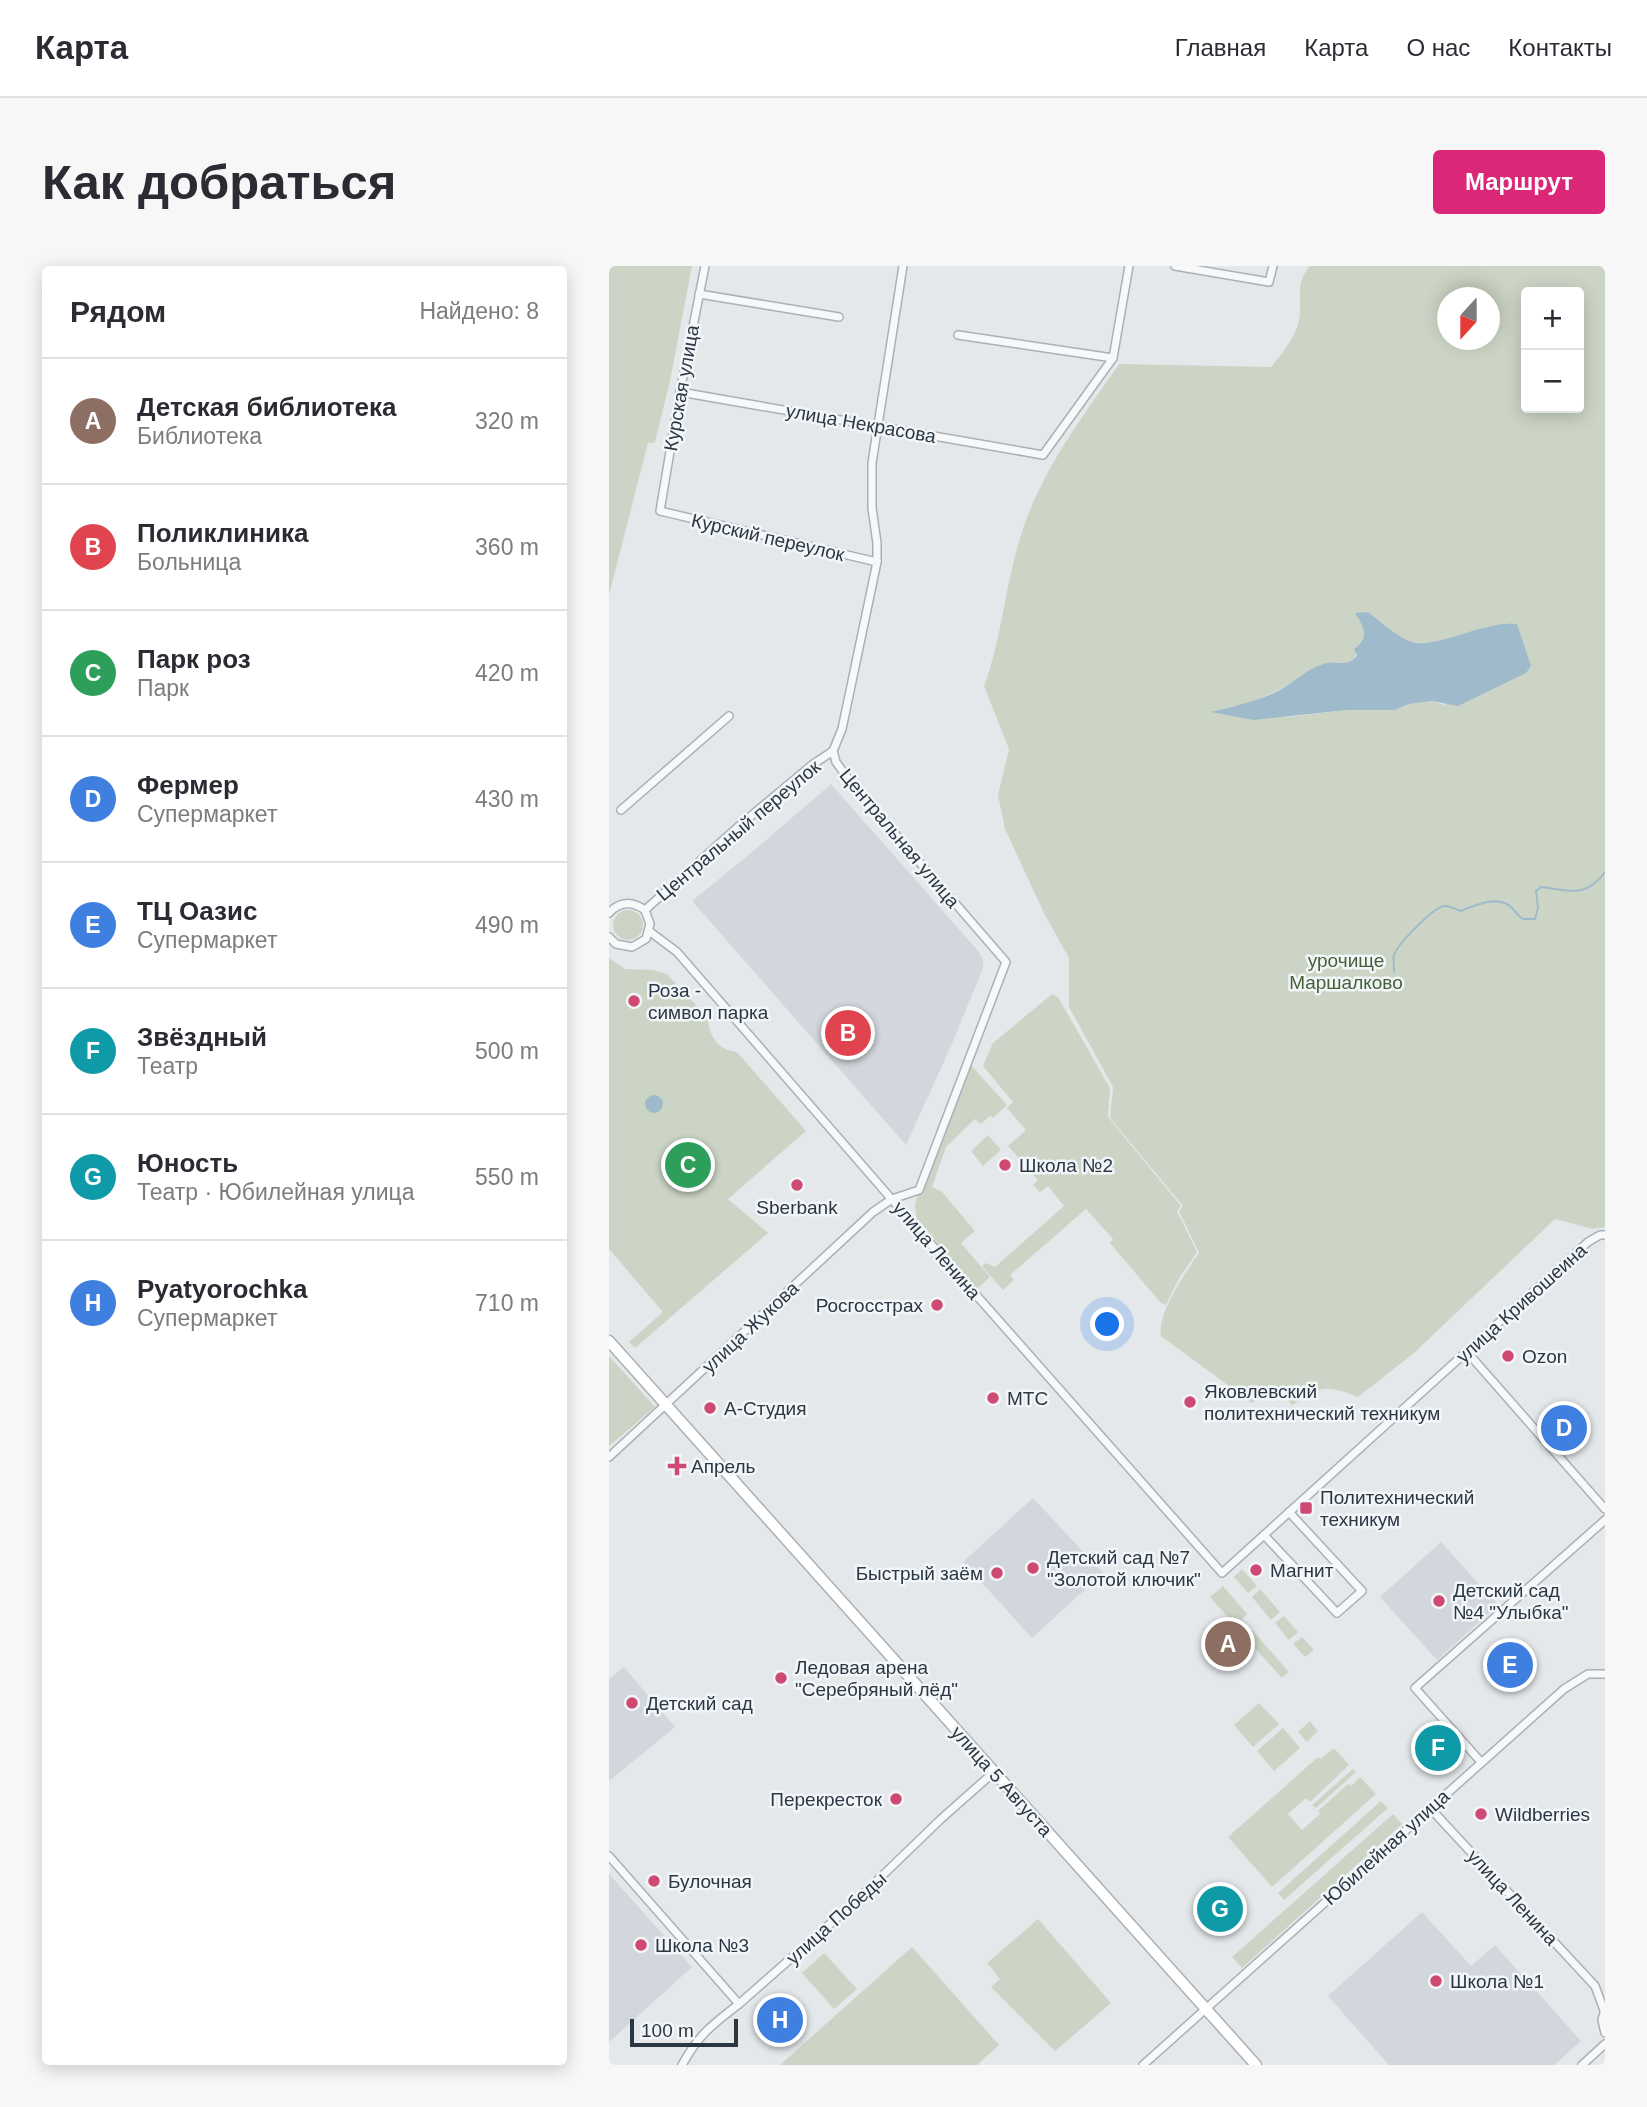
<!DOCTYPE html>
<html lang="ru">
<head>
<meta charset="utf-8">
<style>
	:root { --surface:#fff; --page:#f7f7f7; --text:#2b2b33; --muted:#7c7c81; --line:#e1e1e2; --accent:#db2777 }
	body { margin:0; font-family:Arial,sans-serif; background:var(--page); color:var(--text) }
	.controls { position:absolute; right:21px; top:21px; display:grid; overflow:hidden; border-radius:7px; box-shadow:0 4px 18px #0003 }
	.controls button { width:63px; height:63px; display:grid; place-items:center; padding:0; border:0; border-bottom:2px solid var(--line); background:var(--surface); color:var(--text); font:35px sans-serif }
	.compass { position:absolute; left:828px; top:21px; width:63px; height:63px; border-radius:50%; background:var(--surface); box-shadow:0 4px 18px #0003; rotate:201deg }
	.scale { position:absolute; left:21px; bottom:18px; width:108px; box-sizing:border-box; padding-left:7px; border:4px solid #2b3844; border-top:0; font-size:19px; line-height:24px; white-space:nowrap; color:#2b3844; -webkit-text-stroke:5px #f3f6f9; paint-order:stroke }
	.you { position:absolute; left:499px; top:1059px; width:24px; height:24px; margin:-18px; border:5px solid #fff; border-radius:50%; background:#1a73e8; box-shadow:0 0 0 10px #1a73e833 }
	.badge { display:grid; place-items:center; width:46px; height:46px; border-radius:50%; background:var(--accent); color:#fff; font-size:23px; font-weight:700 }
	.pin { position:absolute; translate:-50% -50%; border:4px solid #fff; box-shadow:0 2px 7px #0006 }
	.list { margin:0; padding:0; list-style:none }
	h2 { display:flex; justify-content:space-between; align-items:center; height:91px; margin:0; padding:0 28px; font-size:30px }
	h2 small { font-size:23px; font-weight:400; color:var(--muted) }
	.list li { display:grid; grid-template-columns:46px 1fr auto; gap:21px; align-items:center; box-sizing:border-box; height:126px; padding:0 28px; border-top:2px solid var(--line) }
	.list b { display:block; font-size:26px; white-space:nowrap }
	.list p { margin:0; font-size:23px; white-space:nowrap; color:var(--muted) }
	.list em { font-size:23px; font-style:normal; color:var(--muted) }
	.map { position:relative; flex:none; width:996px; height:1799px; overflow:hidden; border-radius:7px }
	header { display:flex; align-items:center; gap:42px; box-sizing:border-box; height:98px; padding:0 35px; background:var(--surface); border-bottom:2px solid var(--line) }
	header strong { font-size:33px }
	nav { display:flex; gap:38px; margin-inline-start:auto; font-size:24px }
	.intro { display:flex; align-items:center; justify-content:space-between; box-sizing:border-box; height:168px; padding:0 42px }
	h1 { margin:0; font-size:49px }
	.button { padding:18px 32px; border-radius:7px; background:var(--accent); color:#fff; font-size:24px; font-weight:700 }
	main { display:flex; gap:42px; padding:0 42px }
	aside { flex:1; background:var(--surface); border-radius:7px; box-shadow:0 4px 18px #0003 }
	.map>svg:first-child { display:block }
	.built { fill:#d2d7dd }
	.green { fill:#ccd5c5; fill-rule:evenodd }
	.water { fill:#9fbbcb }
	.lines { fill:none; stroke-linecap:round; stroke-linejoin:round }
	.stream { stroke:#9fbbcb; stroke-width:2 }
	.street-casing { stroke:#a9b0b6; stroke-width:10 }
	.secondary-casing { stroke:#a9b0b6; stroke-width:13 }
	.street { stroke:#f6f8fa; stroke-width:7 }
	.secondary { stroke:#fff; stroke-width:10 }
	.poi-dot { fill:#cf4a73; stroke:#f3f6f9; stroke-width:2.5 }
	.labels { text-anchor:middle; stroke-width:5; stroke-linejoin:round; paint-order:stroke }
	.street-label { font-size:19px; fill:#2b3844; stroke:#f3f6f9 }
	.park-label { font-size:19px; fill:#466038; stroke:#f3f6f9 }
	.poi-label { font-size:19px; fill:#2b3844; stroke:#f3f6f9; text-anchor:start }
</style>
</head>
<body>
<header>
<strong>Карта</strong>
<nav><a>Главная</a><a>Карта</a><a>О нас</a><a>Контакты</a></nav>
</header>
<div class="intro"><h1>Как добраться</h1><a class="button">Маршрут</a></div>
<main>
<aside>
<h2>Рядом<small>Найдено: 8</small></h2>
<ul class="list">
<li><span class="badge" style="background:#8d6e63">A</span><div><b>Детская библиотека</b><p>Библиотека</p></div><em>320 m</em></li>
<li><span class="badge" style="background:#e0444e">B</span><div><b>Поликлиника</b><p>Больница</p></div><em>360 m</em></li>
<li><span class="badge" style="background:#2e9e5b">C</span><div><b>Парк роз</b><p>Парк</p></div><em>420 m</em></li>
<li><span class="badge" style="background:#3f7fe0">D</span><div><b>Фермер</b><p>Супермаркет</p></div><em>430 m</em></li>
<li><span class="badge" style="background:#3f7fe0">E</span><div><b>ТЦ Оазис</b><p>Супермаркет</p></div><em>490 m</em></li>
<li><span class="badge" style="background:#0f9aa8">F</span><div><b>Звёздный</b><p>Театр</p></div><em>500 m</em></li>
<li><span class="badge" style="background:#0f9aa8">G</span><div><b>Юность</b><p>Театр · Юбилейная улица</p></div><em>550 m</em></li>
<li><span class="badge" style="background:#3f7fe0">H</span><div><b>Pyatyorochka</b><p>Супермаркет</p></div><em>710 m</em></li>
</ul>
</aside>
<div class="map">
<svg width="996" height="1799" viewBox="0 0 996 1799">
	<rect width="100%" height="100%" fill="#e4e8eb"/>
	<g class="built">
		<path d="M222 518 370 686 374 694V702L342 780 297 879 83 635 148 582Z"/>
		<path d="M424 1232 494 1307 423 1372 354 1296Z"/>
		<path d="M832 1276 889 1339 828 1394 771 1331Z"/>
		<path d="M15 1401 66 1461 0 1515V1413Z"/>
		<path d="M0 1608 83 1701 0 1776Z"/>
		<path d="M813 1646 862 1700 886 1679 972 1775 945 1799H780L719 1730Z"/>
	</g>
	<g class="green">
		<path d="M0 0H83L61 115 46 176 39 177 0 329Z"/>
		<path d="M701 0H996V961L984 963 946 953 805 1087 749 1131C716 1118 712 1120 683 1139L666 1119 643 1137 552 1070C548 1047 577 1006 590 987L570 945 574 940 501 852 504 821 460 741V692L436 649 396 563 389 529 400 483 375 420C393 372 396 319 412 269 432 205 472 153 510 98L662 101C672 89 684 74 689 59 695 37 684 19 701 0ZM917 26H970V142H917ZM838 32H880V74H838ZM759 346C771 356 788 373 804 376 832 380 872 362 900 357L836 439 823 435 800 438 786 444H738L679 451 604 446 645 435 672 423 703 404 727 396 735 398 744 395 756 370 754 359Z"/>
		<circle cx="19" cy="659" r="15"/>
		<path d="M0 692 16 703 44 704 58 708 99 752C100 771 109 784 128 786L197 865 119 933 159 967 26 1082 20 1076 54 1046 0 983Z"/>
		<path d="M443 728 449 731 501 822 499 851 572 940 568 945 588 986 569 1014 557 1039 551 1036 501 977 504 973 477 943 401 1009 405 1014 394 1024 373 1000 377 997 386 1001 455 940 439 920 431 926 424 919 429 914 399 880 417 864 398 842 404 836 374 800 384 777Z"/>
		<path d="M360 797 398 839 384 852 381 850 372 858 366 853 337 881 323 921 333 926 366 965 352 977 381 1011 368 1023 308 953 306 939 308 931Z"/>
		<path d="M379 869 392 884 374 900 362 885Z"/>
		<path d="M0 1090 46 1141 0 1180Z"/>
		<path d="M633 1303 648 1320 639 1327 625 1311Z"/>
		<path d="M614 1320 638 1348 633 1353 638 1359 631 1365 601 1331Z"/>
		<path d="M651 1323 671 1346 662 1354 643 1331Z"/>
		<path d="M675 1350 689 1366 680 1374 666 1357Z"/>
		<path d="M643 1364 680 1406 673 1412 635 1370Z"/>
		<path d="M693 1371 705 1384 696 1391 684 1378Z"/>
		<path d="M650 1437 670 1458 644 1481 625 1459Z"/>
		<path d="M701 1455 709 1465 698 1476 689 1466Z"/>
		<path d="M674 1462 691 1482 665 1505 648 1485Z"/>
		<path d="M725 1482 740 1499 701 1536 697 1532 679 1548 693 1564 711 1548 709 1545 739 1518 742 1520 751 1511 767 1528 663 1621 619 1571 709 1491 712 1493Z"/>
		<path d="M744 1503 747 1506 707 1542 703 1539Z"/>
		<path d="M772 1535 779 1542 675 1634 669 1627Z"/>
		<path d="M784 1548 793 1558 633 1702 623 1691Z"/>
		<path d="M429 1653 502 1737 446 1785 382 1721 391 1713 378 1697Z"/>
		<path d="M303 1681 390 1779 368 1799H171Z"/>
		<path d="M215 1687 248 1723 225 1743 193 1707Z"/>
	</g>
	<g class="water">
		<path d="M759 346C772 356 785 368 800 375 818 382 852 368 870 363 883 360 895 356 908 358L922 400 917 407 849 440 823 435 800 438 786 444H738L645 454 602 446C626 440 649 435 671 424 685 416 698 403 714 398 727 393 739 403 748 389L745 383C761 372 755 361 746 347Z"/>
		<circle cx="45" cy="838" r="9"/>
	</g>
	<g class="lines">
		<path class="stream" d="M785 706C785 700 784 694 785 689 789 678 825 640 836 640 840 640 847 643 852 645 866 639 889 629 902 641 906 645 909 650 914 653H926L929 642 927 625 932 621C960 624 976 633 996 606"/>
		<defs>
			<g id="street">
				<path d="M96 0 71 126 51 245 268 296"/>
				<path d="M566 0 660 16 664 0"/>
				<path d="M90 28 230 51"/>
				<path d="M349 69 504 92"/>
				<path d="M71 126 434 189 504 92 520 0"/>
				<path d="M12 544 120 450"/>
				<path d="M36 644 130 560 203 499 224 485"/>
				<path d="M0 647C11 635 23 635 36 644L41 658 37 673 23 681 7 678 0 671"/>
				<path d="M40 665 68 686 299 952 613 1307 979 976 991 969H996"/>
				<path d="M858 1086 996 1243"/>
				<path d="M0 1191 264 946 283 933 310 924 397 696 243 518 227 496 224 485 233 463 268 296V277L263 242V197L294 0"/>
				<path d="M655 1269 728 1347 753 1325 680 1246"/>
				<path d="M872 1496 806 1422 996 1254"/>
				<path d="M821 1542 986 1720 995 1744"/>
				<path d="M0 1590 130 1738"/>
				<path d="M996 1743 993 1754 996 1767"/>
				<path d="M73 1799C90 1768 103 1759 130 1738L247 1635 332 1553 385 1506"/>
				<path d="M534 1799 955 1423 979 1408H996"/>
				<path d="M973 1799 996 1778"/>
			</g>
			<path id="secondary" d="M0 1075 647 1799"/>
		</defs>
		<use href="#street" class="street-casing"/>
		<use href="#secondary" class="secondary-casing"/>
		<use href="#street" class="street"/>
		<use href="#secondary" class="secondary"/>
	</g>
	<g class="poi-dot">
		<circle cx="25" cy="735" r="7"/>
		<circle cx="396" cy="899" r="7"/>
		<circle cx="188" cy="919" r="7"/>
		<circle cx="328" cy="1039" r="7"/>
		<circle cx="899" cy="1090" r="7"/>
		<circle cx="384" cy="1132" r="7"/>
		<circle cx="581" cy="1136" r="7"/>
		<circle cx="101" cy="1142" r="7"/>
		<path d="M64.5 1189.5h7v7h7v7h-7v7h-7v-7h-7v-7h7z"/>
		<rect x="690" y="1235" width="14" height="14" rx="3.5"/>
		<circle cx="424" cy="1302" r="7"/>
		<circle cx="647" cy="1304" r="7"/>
		<circle cx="388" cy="1307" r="7"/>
		<circle cx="830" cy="1335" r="7"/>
		<circle cx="172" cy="1412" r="7"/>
		<circle cx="23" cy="1437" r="7"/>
		<circle cx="287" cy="1533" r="7"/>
		<circle cx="872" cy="1548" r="7"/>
		<circle cx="45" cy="1615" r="7"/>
		<circle cx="32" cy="1679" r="7"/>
		<circle cx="827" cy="1715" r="7"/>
	</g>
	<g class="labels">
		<g class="street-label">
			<text transform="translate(72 122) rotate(-80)" y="7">Курская улица</text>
			<text transform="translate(252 157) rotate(10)" y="7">улица Некрасова</text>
			<text transform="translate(159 271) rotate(13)" y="7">Курский переулок</text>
			<text transform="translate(129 564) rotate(-40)" y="7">Центральный переулок</text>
			<text transform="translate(291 572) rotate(50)" y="7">Центральная улица</text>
			<text transform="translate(328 984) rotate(49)" y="7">улица Ленина</text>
			<text transform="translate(912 1037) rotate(-42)" y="7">улица Кривошеина</text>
			<text transform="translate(141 1061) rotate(-43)" y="7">улица Жукова</text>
			<text transform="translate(393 1515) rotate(48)" y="7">улица 5 Августа</text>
			<text transform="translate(777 1581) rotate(-42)" y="7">Юбилейная улица</text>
			<text transform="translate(904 1631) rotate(47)" y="7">улица Ленина</text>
			<text transform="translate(227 1652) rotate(-42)" y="7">улица Победы</text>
		</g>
		<g class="park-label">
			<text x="737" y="701">урочище<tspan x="737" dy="22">Маршалково</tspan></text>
		</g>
		<g class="poi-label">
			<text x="39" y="731">Роза -<tspan x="39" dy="22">символ парка</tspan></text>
			<text x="410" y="906">Школа №2</text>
			<text x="188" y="948" text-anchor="middle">Sberbank</text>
			<text x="314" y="1046" text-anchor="end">Росгосстрах</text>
			<text x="913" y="1097">Ozon</text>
			<text x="595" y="1132">Яковлевский<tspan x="595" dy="22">политехнический техникум</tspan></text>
			<text x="398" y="1139">МТС</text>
			<text x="115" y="1149">А-Студия</text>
			<text x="82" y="1207">Апрель</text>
			<text x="711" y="1238">Политехнический<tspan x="711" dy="22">техникум</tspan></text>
			<text x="438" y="1298">Детский сад №7<tspan x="438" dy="22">"Золотой ключик"</tspan></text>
			<text x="661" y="1311">Магнит</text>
			<text x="374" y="1314" text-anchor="end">Быстрый заём</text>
			<text x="844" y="1331">Детский сад<tspan x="844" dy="22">№4 "Улыбка"</tspan></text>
			<text x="186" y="1408">Ледовая арена<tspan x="186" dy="22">"Серебряный лёд"</tspan></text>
			<text x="37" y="1444">Детский сад</text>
			<text x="273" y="1540" text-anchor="end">Перекресток</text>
			<text x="886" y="1555">Wildberries</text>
			<text x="59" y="1622">Булочная</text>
			<text x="46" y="1686">Школа №3</text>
			<text x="841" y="1722">Школа №1</text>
		</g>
	</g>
</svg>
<div class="controls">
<button>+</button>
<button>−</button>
</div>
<svg class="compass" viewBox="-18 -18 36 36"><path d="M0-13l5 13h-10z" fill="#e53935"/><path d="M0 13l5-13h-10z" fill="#7c7c81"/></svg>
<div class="scale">100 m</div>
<div class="you"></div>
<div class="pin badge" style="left:619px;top:1378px;background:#8d6e63">A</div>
<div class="pin badge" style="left:239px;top:767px;background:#e0444e">B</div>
<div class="pin badge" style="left:79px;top:899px;background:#2e9e5b">C</div>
<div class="pin badge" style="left:955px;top:1162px;background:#3f7fe0">D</div>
<div class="pin badge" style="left:901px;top:1399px;background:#3f7fe0">E</div>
<div class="pin badge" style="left:829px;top:1482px;background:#0f9aa8">F</div>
<div class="pin badge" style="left:611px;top:1643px;background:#0f9aa8">G</div>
<div class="pin badge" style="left:171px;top:1754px;background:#3f7fe0">H</div>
</div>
</main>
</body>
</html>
